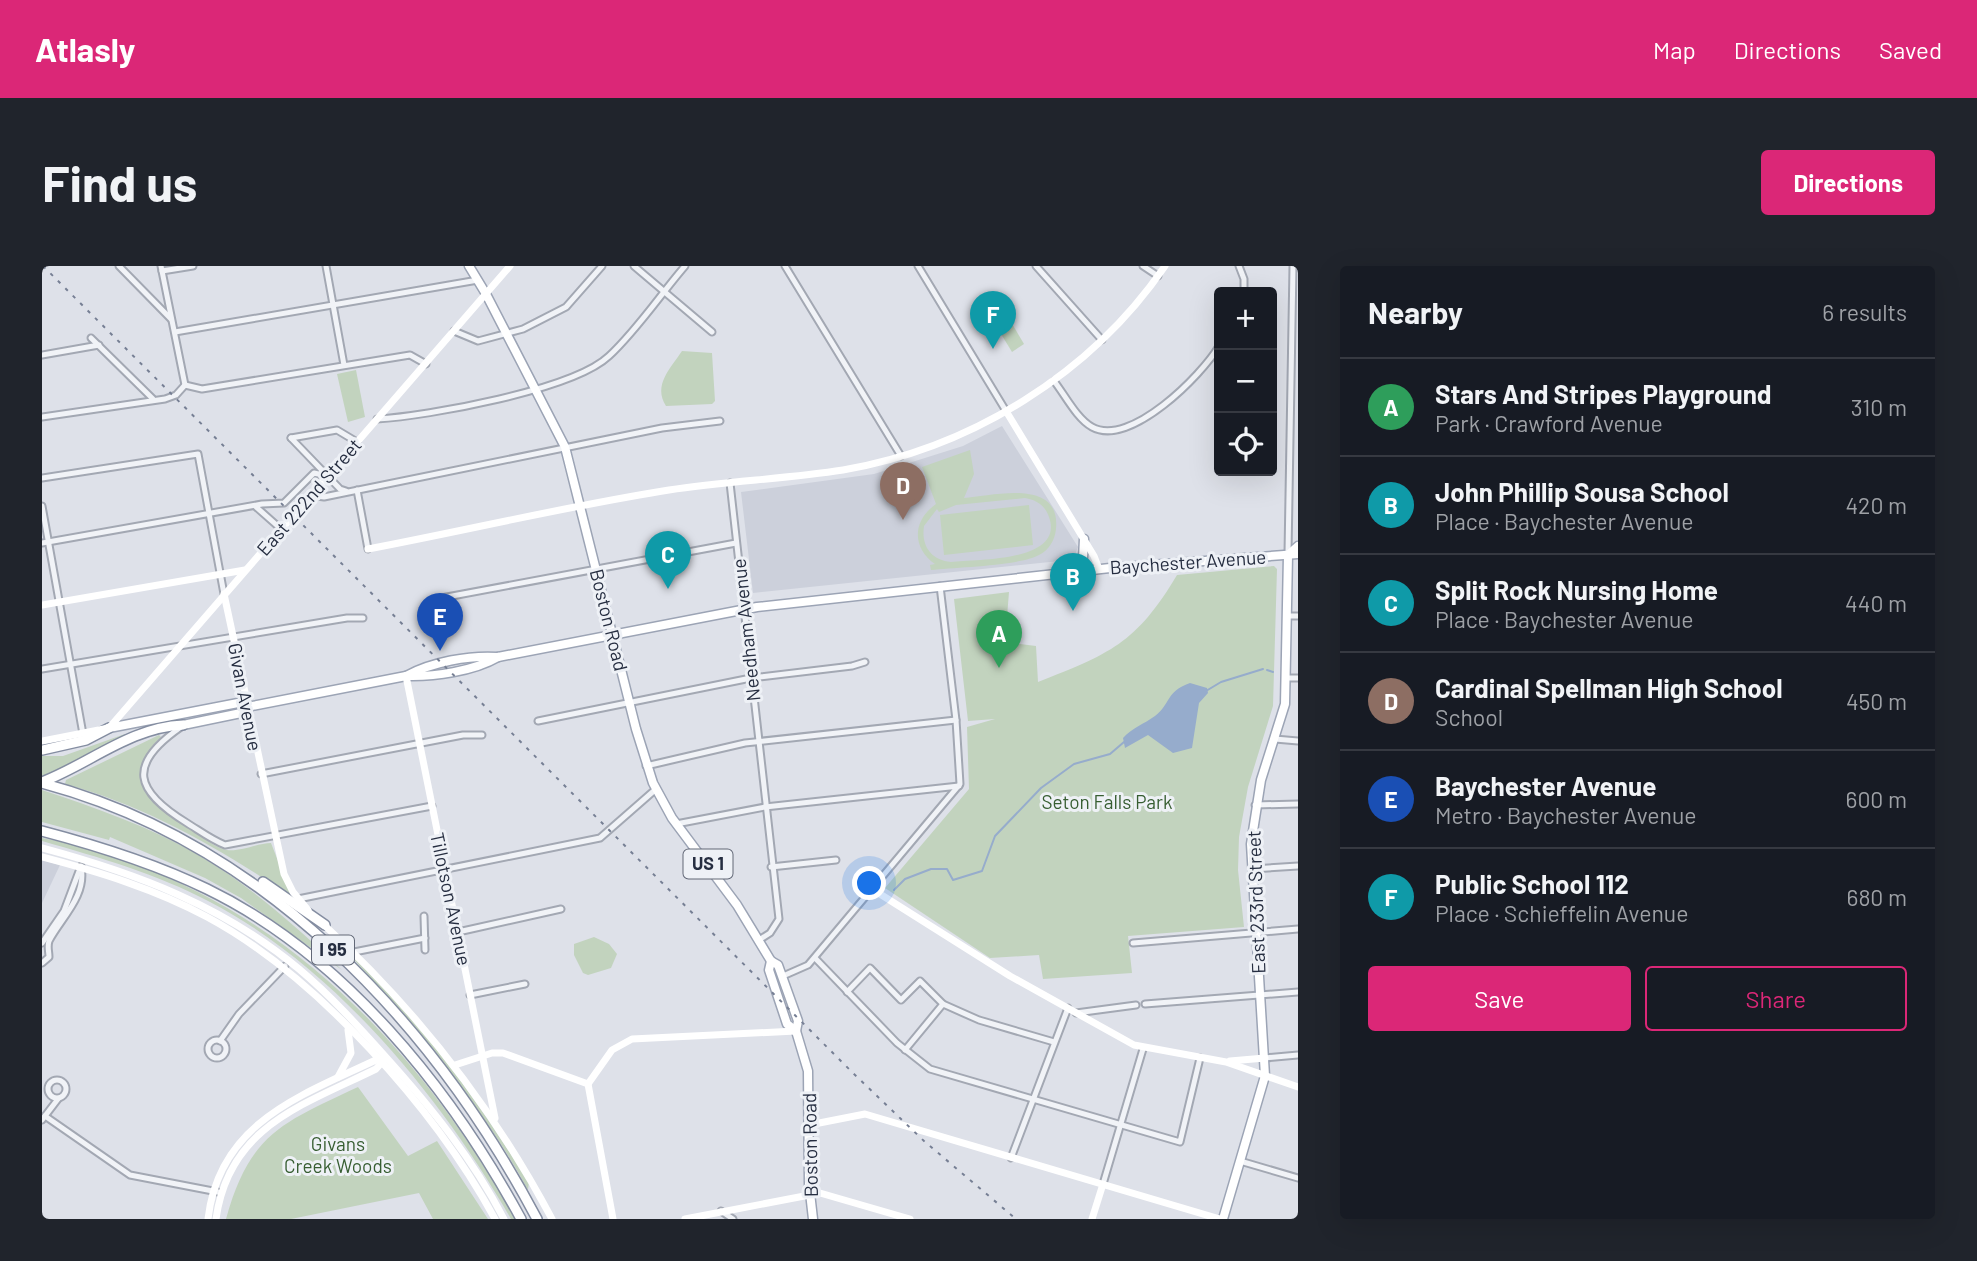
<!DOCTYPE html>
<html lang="en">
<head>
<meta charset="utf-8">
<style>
	:root { --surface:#171b24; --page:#20242c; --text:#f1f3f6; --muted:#9ea1a6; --line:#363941; --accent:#db2777 }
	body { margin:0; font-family:Barlow,sans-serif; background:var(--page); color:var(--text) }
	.controls { position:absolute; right:21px; top:21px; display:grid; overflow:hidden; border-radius:7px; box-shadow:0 7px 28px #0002 }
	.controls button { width:63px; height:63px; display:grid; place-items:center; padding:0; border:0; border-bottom:2px solid var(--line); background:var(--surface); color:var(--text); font:35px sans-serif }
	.you { position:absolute; left:828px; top:618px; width:24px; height:24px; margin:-18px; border:5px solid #fff; border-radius:50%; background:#1a73e8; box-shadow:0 0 0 10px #1a73e833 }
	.badge { display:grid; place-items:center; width:46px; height:46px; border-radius:50%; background:var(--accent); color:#fff; font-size:23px; font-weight:700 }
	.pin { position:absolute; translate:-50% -58px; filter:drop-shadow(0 2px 4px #0008) }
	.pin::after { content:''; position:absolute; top:37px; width:24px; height:21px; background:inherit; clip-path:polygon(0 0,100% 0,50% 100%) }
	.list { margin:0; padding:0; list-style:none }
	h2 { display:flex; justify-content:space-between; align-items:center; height:91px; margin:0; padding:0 28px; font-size:30px }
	h2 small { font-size:23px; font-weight:400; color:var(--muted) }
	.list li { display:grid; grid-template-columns:46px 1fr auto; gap:21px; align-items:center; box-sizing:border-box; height:98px; padding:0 28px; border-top:2px solid var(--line) }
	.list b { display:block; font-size:26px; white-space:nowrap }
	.list p { margin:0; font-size:23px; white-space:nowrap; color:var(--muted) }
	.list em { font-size:23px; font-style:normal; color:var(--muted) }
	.actions { display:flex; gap:14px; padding:21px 28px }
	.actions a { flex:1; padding:16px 0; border:2px solid var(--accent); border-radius:7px; text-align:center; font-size:24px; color:var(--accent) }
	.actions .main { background:var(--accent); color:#fff }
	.icon { flex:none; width:38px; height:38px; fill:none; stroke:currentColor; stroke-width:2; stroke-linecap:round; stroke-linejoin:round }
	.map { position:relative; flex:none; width:1256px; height:953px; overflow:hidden; border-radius:7px }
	header { display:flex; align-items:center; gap:42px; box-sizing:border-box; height:98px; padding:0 35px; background:var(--accent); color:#fff }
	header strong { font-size:33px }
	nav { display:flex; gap:38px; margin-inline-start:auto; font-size:24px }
	.intro { display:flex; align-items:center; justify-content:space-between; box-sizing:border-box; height:168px; padding:0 42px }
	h1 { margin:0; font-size:49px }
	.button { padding:18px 32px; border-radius:7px; background:var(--accent); color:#fff; font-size:24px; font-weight:700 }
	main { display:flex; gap:42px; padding:0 42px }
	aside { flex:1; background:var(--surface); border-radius:7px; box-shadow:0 7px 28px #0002 }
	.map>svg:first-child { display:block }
	.built { fill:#ccd0db }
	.green { fill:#c2d3be; fill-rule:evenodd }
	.water { fill:#96accc }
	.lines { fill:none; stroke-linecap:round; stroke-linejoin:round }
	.stream { stroke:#96accc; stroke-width:2 }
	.street-casing { stroke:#a3a8b3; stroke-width:9 }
	.primary-casing { stroke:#9ca4b5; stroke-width:11 }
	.highway-casing { stroke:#848da1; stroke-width:12 }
	.street { stroke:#f1f3f7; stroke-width:5 }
	.secondary { stroke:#fff; stroke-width:7 }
	.primary { stroke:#fff; stroke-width:8 }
	.highway { stroke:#fff; stroke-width:9 }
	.rail { stroke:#767f94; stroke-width:2; stroke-dasharray:3.5 7; stroke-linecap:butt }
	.labels { text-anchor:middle; stroke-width:6; stroke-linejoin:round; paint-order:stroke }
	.shield { fill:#eef1f6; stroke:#626877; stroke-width:2 }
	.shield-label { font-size:18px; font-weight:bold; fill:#262e41 }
	.street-label { font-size:19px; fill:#262e41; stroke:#eef1f6 }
	.park-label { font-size:19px; fill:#375e32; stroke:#eef1f6 }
</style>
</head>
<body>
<header>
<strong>Atlasly</strong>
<nav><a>Map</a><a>Directions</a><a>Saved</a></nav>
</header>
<div class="intro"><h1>Find us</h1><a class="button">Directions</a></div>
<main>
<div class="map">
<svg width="1256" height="953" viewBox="0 0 1256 953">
	<rect width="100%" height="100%" fill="#dee1e9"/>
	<g class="built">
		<path d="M960 160 1036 281 1033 289 1027 294 711 327 699 226 832 208 921 180Z"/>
		<path d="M0 594 18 599 0 637Z"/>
	</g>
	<g class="green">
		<path d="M969 56 982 78 970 86 956 63Z"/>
		<path d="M640 85 670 87 673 135 670 138 624 140C611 119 628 103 640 85Z"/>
		<path d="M314 104 323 151 306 156 295 108Z"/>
		<path d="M928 184 932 208 922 232C950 230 1019 211 1014 263 1013 274 1007 284 997 289 977 300 914 301 889 304L888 299 893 298C869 281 871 254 894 238L880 201ZM983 232C994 234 1003 239 1007 251 1023 296 935 293 909 296 889 294 879 280 882 260L895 243 897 246 914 239Z"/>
		<path d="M987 239 991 279 902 289 898 249Z"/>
		<path d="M1232 300 1235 303 1231 440 1206 521 1197 571 1196 604 1202 661 1086 670 1090 707 1001 713 997 689 948 692 843 622 927 523 925 461 953 453 926 455 912 333 967 326 963 376 994 380 996 416C1067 388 1094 378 1135 309Z"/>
		<path d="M83 468 84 471 30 500 0 510V490H21Z"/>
		<path d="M117 469 119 471C76 511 110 540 148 563 158 569 169 579 181 583 194 588 215 577 229 577L250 631C178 583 107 541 23 518L24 514Z"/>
		<path d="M0 524C54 542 109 561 158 590 210 621 256 662 300 704L199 632 163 612 68 571 67 574 0 556Z"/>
		<path d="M0 572C31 577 62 588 92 598 265 662 384 796 474 953H469C400 832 293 701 168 636 113 607 59 592 0 575Z"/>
		<path d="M552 671 567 678 575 688 569 702 546 709 541 707 532 689V678Z"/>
		<path d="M298 678C374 747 432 830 487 916L486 924C436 832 368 755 298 678Z"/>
		<path d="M316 821 366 890 395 875 446 953H391L377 927 249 953H184C208 867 240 857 316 821Z"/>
	</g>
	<path class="water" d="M1148 417 1165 422 1166 427 1157 437 1150 482 1131 487 1106 469 1083 482 1081 472C1090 462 1102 458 1113 450 1129 438 1123 426 1148 417Z"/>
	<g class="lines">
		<g class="stream">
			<path d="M1225 404 1231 406"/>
			<path d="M1164 425 1179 416 1221 403"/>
			<path d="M852 624 863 613 889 603H905L911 614 940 605 953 570 999 522 1032 498 1068 488 1082 476"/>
		</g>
		<defs>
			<g id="street">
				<path d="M77 0 129 53"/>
				<path d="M119 0 143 119"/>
				<path d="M284 0 302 99"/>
				<path d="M592 0 670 66"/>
				<path d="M743 0 859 190"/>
				<path d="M876 0 964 145"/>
				<path d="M994 0 1060 74"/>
				<path d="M1101 0 1116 10"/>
				<path d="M1197 0 1202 13V26"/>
				<path d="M120 5 151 0"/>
				<path d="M412 65 436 75 481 63 524 41 560 0"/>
				<path d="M133 66 436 14"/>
				<path d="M49 72 111 133"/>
				<path d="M0 89 57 79"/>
				<path d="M1012 115C1023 129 1035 153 1050 161 1088 182 1160 109 1177 80"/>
				<path d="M143 119 160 123 368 89 384 98"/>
				<path d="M0 151 123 133 134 129 143 119"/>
				<path d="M335 153C386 150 531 124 567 90 595 64 618 29 643 0"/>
				<path d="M249 172 298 223 304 225"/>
				<path d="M249 172 295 164 315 176"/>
				<path d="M0 212 156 188 182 328"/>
				<path d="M688 217 737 653 728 667 717 674"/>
				<path d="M315 224 326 283"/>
				<path d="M268 229 282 231 620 162 678 155"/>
				<path d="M0 240 41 468"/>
				<path d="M213 240 239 263"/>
				<path d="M0 277 220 238 242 237 272 207 285 210"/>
				<path d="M1246 287 1251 0"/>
				<path d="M394 333 694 277"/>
				<path d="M1245 350H1256"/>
				<path d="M0 403 305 352H321"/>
				<path d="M1245 412H1256"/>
				<path d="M496 455 709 412 810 400 823 396"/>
				<path d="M139 461C84 499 93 525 145 557 158 565 170 574 183 579L390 540"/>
				<path d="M1233 473 1256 475"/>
				<path d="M604 500 703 477 914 454"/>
				<path d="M219 508 421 469H440"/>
				<path d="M1213 539 1256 538"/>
				<path d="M634 558 723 541 917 520"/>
				<path d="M729 601 794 594"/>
				<path d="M1210 603 1256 600"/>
				<path d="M256 633 558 572 614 523"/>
				<path d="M382 650 383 684"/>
				<path d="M416 666 519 643"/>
				<path d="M0 677 22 645 39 600"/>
				<path d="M1091 677 1256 663"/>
				<path d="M312 686 383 672"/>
				<path d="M773 692 855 777 888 803 1138 876 1158 792"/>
				<path d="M0 697 7 691C7 685 5 681 7 675 19 652 45 630 39 601"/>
				<path d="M741 710 766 699 918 518 914 454 898 320"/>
				<path d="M805 726 828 702 859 734 878 715 901 738"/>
				<path d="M428 729 483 718"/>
				<path d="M1103 738 1256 726"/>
				<path d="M1034 747 1094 739"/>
				<circle cx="175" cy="783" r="9"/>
				<path d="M178 775 197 748 243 700"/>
				<path d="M863 784 901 738 937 754 1012 776"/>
				<path d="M1223 792 1256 789"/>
				<circle cx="15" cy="823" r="9"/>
				<path d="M3 850 88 909 176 926"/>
				<path d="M0 854 16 833"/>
				<path d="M969 892 1026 742"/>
				<path d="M1198 895 1256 912"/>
				<path d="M1061 918 1101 783"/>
				<path d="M679 945 691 953"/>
			</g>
			<g id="primary">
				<path d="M427 0 444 28 523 181 594 463 611 517 630 552 695 639 729 695 736 699 756 755 754 765 766 805 767 918 771 953"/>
				<path d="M1029 306 1041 292 1042 273"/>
				<path d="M364 410C390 396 427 389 456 391L715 341 1068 302 1256 288"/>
				<path d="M141 459 199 447 205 441"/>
				<path d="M67 462 196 437 205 441 364 410C392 411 432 405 456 391"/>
				<path d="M729 695 727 704 745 758 754 765"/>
				<path d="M1181 953 1223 810 1209 578 1219 514 1243 438 1246 289 1256 280"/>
			</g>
			<g id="highway">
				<path d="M0 484 44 474 67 462"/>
				<path d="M0 516C47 498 89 461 141 459"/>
				<path d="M0 517C221 576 390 755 495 953"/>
				<path d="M0 565C57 580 112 597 165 623 301 689 408 822 479 953"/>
				<path d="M221 616 283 659"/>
			</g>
		</defs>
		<use href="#street" class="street-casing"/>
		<use href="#primary" class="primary-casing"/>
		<use href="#highway" class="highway-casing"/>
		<use href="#street" class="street"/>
		<g class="secondary">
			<path d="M964 145 1052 290 1057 303"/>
			<path d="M326 283C426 264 526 240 627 224 685 215 743 213 801 204 929 182 1049 108 1123 0"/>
			<path d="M182 328 242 608 251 626 266 644"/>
			<path d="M0 339 203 304"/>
			<path d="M364 410 453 852"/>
			<path d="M0 475 67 462 468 0"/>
			<path d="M0 582C93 607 182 640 257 703 288 729 316 760 343 790 388 840 431 893 462 953"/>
			<path d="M0 591C57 606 113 623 165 651 275 710 393 843 453 953"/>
			<path d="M830 623 968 710 1092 779 1184 796 1256 821"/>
			<path d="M280 657C374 743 450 840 510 953"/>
			<path d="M1188 795 1223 792"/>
			<path d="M413 799 450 787H461L546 818 571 953"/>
			<path d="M296 811 309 787 306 764"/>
			<path d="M546 818 570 784 590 773 754 765"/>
			<path d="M767 859 823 848 1178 953"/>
			<path d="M166 953C177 856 260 829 336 793"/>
			<path d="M174 953C187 860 261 839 334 803L341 795"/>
			<path d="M643 953 778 927 868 953"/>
			<path d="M1050 953 1061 918"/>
		</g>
		<use href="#primary" class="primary"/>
		<use href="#highway" class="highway"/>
		<path class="rail" d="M1 0 812 808 882 875 974 953"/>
	</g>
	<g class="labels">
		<g class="shield">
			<rect x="641.5" y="583.5" width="49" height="29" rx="5"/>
			<rect x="270" y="669.5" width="42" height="29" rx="5"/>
		</g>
		<g class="shield-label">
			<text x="666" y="604">US 1</text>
			<text x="291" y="690">I 95</text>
		</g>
		<g class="street-label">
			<text transform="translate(267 231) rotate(-49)" y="7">East 222nd Street</text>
			<text transform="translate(1146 296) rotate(-4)" y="7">Baychester Avenue</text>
			<text transform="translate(567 354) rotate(76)" y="7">Boston Road</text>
			<text transform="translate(704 364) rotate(-96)" y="7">Needham Avenue</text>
			<text transform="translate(203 431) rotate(79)" y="7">Givan Avenue</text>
			<text transform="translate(409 633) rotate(78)" y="7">Tillotson Avenue</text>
			<text transform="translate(1214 636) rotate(-92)" y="7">East 233rd Street</text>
			<text transform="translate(768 879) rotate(-91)" y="7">Boston Road</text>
		</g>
		<g class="park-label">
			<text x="1065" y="543">Seton Falls Park</text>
			<text x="296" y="885">Givans<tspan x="296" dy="22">Creek Woods</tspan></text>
		</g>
	</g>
</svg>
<div class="controls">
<button>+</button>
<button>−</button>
<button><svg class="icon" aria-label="locate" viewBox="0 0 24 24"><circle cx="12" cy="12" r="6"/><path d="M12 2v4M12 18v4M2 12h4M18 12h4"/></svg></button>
</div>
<div class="you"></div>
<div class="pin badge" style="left:957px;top:402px;background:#2e9e5b">A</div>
<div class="pin badge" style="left:1031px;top:345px;background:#0f9aa8">B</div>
<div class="pin badge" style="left:626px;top:323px;background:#0f9aa8">C</div>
<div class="pin badge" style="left:861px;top:254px;background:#8d6e63">D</div>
<div class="pin badge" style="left:398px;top:385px;background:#1a4fb4">E</div>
<div class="pin badge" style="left:951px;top:83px;background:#0f9aa8">F</div>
</div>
<aside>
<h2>Nearby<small>6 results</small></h2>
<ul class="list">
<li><span class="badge" style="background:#2e9e5b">A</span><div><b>Stars And Stripes Playground</b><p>Park · Crawford Avenue</p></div><em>310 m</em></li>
<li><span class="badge" style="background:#0f9aa8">B</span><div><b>John Phillip Sousa School</b><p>Place · Baychester Avenue</p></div><em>420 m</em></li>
<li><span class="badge" style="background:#0f9aa8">C</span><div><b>Split Rock Nursing Home</b><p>Place · Baychester Avenue</p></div><em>440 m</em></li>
<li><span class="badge" style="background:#8d6e63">D</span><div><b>Cardinal Spellman High School</b><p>School</p></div><em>450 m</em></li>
<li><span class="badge" style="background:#1a4fb4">E</span><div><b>Baychester Avenue</b><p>Metro · Baychester Avenue</p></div><em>600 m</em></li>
<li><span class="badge" style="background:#0f9aa8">F</span><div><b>Public School 112</b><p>Place · Schieffelin Avenue</p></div><em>680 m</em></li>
</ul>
<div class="actions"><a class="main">Save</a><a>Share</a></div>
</aside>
</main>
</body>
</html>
